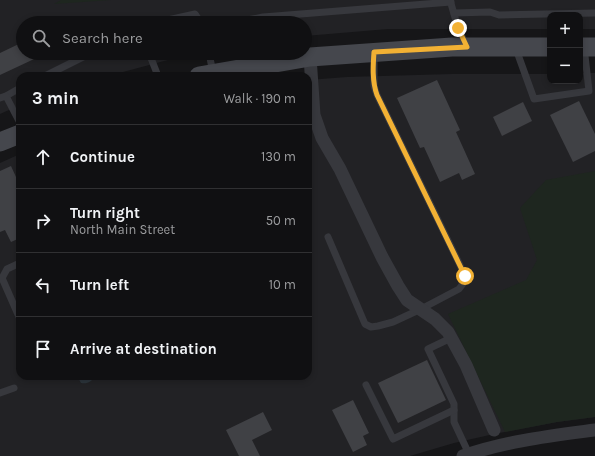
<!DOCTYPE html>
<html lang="en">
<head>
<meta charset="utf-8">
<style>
	:root { --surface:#101012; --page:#1e1e20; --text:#f1f3f6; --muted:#9c9d9f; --line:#303032 }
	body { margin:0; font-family:Karla,sans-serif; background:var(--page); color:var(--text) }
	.controls { position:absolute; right:12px; top:12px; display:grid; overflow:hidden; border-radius:8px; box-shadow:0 2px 6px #0003 }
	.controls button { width:36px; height:36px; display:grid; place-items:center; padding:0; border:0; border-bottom:1px solid var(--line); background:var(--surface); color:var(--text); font:20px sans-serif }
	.stop { position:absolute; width:12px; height:12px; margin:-9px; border:3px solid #f2b134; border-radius:50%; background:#fff }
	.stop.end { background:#f2b134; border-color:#fff; box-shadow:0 1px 4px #0008 }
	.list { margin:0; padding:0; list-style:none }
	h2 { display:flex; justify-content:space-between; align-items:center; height:52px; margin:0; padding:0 16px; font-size:17px }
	h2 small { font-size:13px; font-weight:400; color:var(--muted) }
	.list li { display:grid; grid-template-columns:26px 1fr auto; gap:12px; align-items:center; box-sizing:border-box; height:64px; padding:0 16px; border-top:1px solid var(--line) }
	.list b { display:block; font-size:15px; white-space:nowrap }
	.list p { margin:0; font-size:13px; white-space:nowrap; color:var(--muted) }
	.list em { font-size:13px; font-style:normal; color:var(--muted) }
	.icon { flex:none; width:22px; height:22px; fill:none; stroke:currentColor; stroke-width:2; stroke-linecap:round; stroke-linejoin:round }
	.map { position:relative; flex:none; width:595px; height:456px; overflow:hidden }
	.search { position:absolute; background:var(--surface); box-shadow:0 2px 6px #0003; left:16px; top:16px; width:296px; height:44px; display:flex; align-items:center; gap:10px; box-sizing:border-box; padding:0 14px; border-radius:22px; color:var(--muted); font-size:15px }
	.panel { position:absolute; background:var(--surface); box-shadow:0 2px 6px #0003; left:16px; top:72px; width:296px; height:308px; border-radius:12px }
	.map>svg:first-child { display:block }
	.built { fill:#222225 }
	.green { fill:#1e261f }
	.water { fill:#2c353c }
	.building { fill:#404145 }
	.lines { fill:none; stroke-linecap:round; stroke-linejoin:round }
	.service { stroke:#37383d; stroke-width:7 }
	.minor { stroke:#37383d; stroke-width:13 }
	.secondary { stroke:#45474d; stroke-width:19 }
	.route { stroke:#f2b134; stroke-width:5 }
</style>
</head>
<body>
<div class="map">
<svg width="595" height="456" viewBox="0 0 595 456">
	<rect width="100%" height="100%" fill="#161618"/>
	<g class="built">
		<path d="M0 0H595V29H580V15H550V29H388L305 36V23H23V53H194L108 76H20V105L0 114Z"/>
		<path d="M580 73H595V417L557 422 494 434 454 443 410 456H0V163L20 154V376H308V80L347 77 452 74H550V81H580Z"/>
	</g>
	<g class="green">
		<path d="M61 0H111L54 4Z"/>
		<path d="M595 171V417L557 422 505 432 448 314 526 280 537 260 520 208 546 180Z"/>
	</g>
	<path class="water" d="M77 376H95C91 382 88 384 81 383Z"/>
	<g class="building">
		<path d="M23 42V53H47L0 75V53Z"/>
		<path d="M437 80 460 130 456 132 475 174 462 180 459 173 440 182 424 147 420 148 397 98Z"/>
		<path d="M579 101 595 134V151L573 162 550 115Z"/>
		<path d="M523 102 532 121 502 136 493 117Z"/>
		<path d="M11 166 16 177 20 175V238L11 242 5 230 0 232V171Z"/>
		<path d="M427 360 446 400 398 423 378 383Z"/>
		<path d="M353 400 369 433 363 436 367 445 353 452 332 410Z"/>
		<path d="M263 412 272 430 252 440 260 456H239L226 430Z"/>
	</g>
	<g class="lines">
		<g class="service">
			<path d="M450 0 458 28 466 45"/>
			<path d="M454 13 490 12 499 15 595 13"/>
			<path d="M154 23 195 14 201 23"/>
			<path d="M231 23 263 17 451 2"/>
			<path d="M516 49 534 99 589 91 584 47"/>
			<path d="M149 53 158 76"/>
			<path d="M209 53 213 73"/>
			<path d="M251 66 255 53"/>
			<path d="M45 76 91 53"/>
			<path d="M6 96 20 88"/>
			<path d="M0 98 6 96 20 123"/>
			<path d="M328 237 365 324 371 327 378 326 393 322 421 309 459 289 465 281V276L458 261 377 95 374 86V54"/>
			<path d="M20 263 7 269 2 278 20 319"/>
			<path d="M451 338 428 349 454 404V422L469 454"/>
			<path d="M366 385 393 439 454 410"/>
			<path d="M0 393 14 388"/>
		</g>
		<g class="minor">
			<path d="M310 57 314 115 322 138 340 169 382 257 398 286 407 300 435 319 448 332 466 365 494 430"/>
			<path d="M463 456C506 441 550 436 595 430"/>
		</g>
		<g class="secondary">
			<path d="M580 47H595"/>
			<path d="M199 76 310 57 452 47H550"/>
			<path d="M0 142 20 134"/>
		</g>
	</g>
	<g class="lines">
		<path class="route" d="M458 28 467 47 374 52C373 66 372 81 377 95L465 276"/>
	</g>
</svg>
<div class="controls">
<button>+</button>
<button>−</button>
</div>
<div class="stop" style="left:465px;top:276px"></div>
<div class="stop end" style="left:458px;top:28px"></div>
<div class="search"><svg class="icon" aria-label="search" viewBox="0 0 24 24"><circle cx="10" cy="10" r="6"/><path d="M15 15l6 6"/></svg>Search here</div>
<section class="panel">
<h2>3 min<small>Walk · 190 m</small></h2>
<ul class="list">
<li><svg class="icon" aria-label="ahead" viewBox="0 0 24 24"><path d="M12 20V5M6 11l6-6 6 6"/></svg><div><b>Continue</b></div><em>130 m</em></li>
<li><svg class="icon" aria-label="right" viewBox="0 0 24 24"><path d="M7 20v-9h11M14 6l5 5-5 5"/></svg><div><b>Turn right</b><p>North Main Street</p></div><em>50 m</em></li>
<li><svg class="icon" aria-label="left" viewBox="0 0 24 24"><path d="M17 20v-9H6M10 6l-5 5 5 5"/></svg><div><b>Turn left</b></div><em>10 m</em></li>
<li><svg class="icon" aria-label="arrive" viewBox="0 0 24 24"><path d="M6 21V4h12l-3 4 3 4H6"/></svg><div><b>Arrive at destination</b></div></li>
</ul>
</section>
</div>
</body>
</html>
